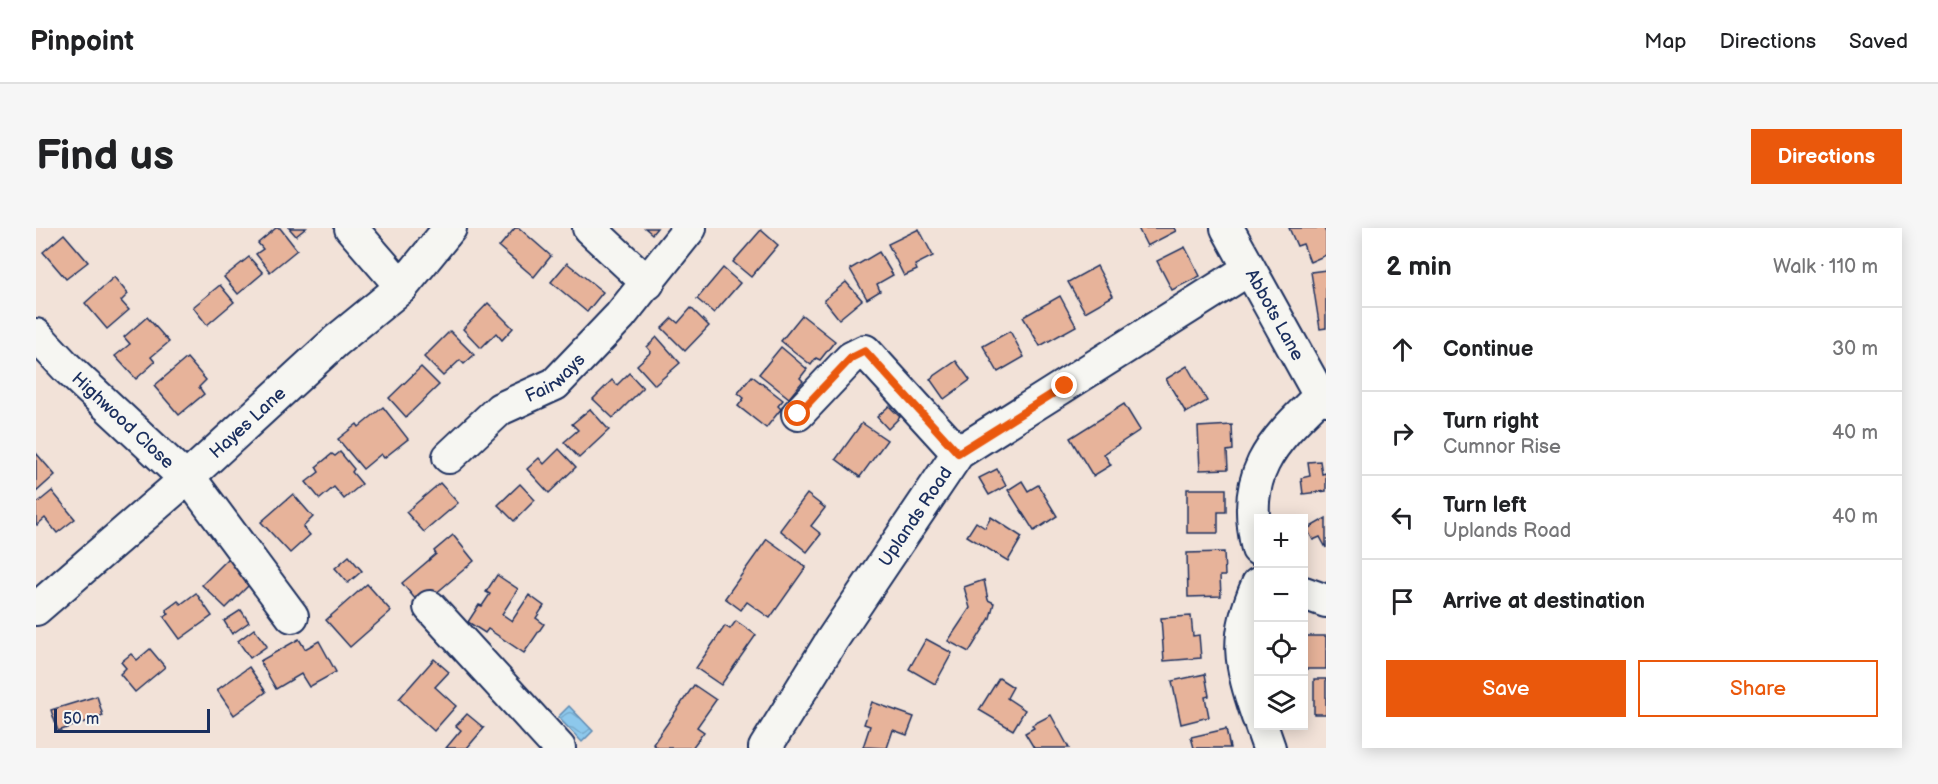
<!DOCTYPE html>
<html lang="en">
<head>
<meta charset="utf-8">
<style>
	:root { --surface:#fff; --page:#f6f6f6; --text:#202124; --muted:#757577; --line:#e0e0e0; --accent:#ea580c }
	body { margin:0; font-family:"Balsamiq Sans",sans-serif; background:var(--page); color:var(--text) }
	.controls { position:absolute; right:18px; bottom:18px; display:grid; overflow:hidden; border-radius:0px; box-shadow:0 3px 15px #0003 }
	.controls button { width:54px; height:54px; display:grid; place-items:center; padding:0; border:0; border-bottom:2px solid var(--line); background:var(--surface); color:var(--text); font:30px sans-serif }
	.scale { position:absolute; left:18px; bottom:15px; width:156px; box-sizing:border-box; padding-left:6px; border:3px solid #1b2f5e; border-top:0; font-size:16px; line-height:21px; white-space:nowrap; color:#1b2f5e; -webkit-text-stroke:4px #f6f6f2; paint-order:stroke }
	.stop { position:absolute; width:18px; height:18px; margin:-14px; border:4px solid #ea580c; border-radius:50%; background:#fff }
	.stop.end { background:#ea580c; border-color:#fff; box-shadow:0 2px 6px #0008 }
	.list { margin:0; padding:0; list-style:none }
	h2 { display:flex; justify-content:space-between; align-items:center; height:78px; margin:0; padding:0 24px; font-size:26px }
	h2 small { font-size:20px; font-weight:400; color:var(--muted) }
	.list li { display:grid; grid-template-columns:39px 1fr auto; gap:18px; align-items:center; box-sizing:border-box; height:84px; padding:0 24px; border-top:2px solid var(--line) }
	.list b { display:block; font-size:22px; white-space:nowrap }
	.list p { margin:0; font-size:20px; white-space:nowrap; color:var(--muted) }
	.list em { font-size:20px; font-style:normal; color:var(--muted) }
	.actions { display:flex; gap:12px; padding:18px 24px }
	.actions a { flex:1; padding:14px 0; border:2px solid var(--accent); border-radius:0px; text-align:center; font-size:21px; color:var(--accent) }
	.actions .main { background:var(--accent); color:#fff }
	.icon { flex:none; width:33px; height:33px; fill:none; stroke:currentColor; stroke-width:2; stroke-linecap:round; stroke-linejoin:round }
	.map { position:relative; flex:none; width:1290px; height:520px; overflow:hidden; border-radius:0px }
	header { display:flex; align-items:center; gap:36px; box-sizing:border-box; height:84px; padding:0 30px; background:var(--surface); border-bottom:2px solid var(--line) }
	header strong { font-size:28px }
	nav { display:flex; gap:33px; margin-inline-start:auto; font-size:21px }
	.intro { display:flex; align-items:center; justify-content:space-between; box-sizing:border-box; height:144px; padding:0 36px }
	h1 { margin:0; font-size:42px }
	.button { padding:15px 27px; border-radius:0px; background:var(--accent); color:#fff; font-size:21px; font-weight:700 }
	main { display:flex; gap:36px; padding:0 36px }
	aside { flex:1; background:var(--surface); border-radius:0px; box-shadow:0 3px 15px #0003 }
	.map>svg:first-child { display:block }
	.water { fill:url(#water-waves); stroke:#5f8bb3; stroke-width:1.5 }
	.building { fill:#e7b39a; stroke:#1b2f5e; stroke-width:1.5 }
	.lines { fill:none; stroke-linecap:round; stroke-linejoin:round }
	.minor-casing { stroke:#1b2f5e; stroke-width:36 }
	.minor { stroke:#f6f6f2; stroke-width:32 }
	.route { stroke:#ea580c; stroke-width:8 }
	.labels { text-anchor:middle; stroke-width:6; stroke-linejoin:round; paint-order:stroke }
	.street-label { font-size:18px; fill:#1b2f5e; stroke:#f6f6f2 }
</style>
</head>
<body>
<header>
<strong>Pinpoint</strong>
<nav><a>Map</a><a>Directions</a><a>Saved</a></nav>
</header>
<div class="intro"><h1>Find us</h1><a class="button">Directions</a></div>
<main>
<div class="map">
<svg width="1290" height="520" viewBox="0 0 1290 520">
	<defs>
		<pattern id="water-waves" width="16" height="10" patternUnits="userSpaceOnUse" patternTransform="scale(1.5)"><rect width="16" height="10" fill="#8dc8ec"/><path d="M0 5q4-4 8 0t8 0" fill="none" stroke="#79accd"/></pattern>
	</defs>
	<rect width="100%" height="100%" fill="#f2e2d8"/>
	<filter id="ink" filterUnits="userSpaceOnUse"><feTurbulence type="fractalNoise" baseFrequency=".0167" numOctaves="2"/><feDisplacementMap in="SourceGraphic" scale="12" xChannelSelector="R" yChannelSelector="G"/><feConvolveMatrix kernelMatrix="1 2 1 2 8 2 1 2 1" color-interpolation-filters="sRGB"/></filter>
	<g filter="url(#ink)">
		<path class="water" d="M533 478 557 503 546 514 522 489Z"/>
		<g class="building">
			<path d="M240 0H244L261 22 234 44 220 26 227 21 222 15Z"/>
			<path d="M253 0H270L260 8Z"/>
			<path d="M479 0H483L515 28 498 49 463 19Z"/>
			<path d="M609 0H621L616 6Z"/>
			<path d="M1102 0H1138L1140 3 1111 18Z"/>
			<path d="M1253 0H1288L1290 5V27L1274 34 1267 16 1261 18Z"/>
			<path d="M883 1 897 28 879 37 881 42 868 48 852 16Z"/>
			<path d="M725 2 742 17 715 49 697 34Z"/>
			<path d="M28 6 52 34 30 51 7 24Z"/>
			<path d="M1149 19 1164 48 1136 62 1121 33Z"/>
			<path d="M843 24 857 47 841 56 844 63 831 71 814 41Z"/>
			<path d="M213 29 227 45 202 66 188 49Z"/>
			<path d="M531 35 567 64 551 84 515 54Z"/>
			<path d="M1061 38 1077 68 1049 84 1032 54Z"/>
			<path d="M687 40 704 55 678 85 661 71Z"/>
			<path d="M1290 42V100L1284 101 1275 44Z"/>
			<path d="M78 49 92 66 85 73 93 82 71 101 49 75Z"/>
			<path d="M810 54 826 72 803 91 788 72Z"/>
			<path d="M184 57 198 74 171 97 157 79Z"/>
			<path d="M1024 68 1040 98 1004 118 987 89Z"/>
			<path d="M452 75 477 100 466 112 460 105 445 120 427 101Z"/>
			<path d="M655 80 673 98 649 123 626 100 636 90 642 95Z"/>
			<path d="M766 87 799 113 784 132 780 130 775 137 745 113Z"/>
			<path d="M111 89 133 114 115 129 119 134 100 151 79 128 94 116 88 109Z"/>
			<path d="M414 103 438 127 428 136 424 132 407 148 388 129Z"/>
			<path d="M974 103 988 129 962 144 947 118Z"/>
			<path d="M621 109 644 135 619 157 601 137 615 124 611 119Z"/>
			<path d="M745 119 771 141 764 150 767 153 753 170 723 146Z"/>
			<path d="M151 130 170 152 163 159 168 166 143 187 118 158Z"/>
			<path d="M920 133 934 152 908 171 894 151Z"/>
			<path d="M1151 138 1171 173 1150 185 1130 151Z"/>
			<path d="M385 139 403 157 370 189 353 170Z"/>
			<path d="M593 145 607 160 577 190 557 171 576 152 581 157Z"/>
			<path d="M716 148 747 172 742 178 745 181 730 200 702 178 708 170 702 165Z"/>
			<path d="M1088 176 1104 202 1068 226 1075 237 1057 248 1034 210Z"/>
			<path d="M853 178 864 189 852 201 841 189Z"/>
			<path d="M347 179 372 211 348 230 345 226 327 241 302 211 321 196 323 199Z"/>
			<path d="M554 181 573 202 543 230 528 214 542 202 536 196Z"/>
			<path d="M826 195 851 212 824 249 800 231Z"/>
			<path d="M1196 197 1197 222 1191 223 1192 241 1164 242 1162 199Z"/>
			<path d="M523 221 540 239 513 265 491 241 503 230 508 236Z"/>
			<path d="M304 224 318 241 316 244 326 256 308 271 298 259 284 271 270 254 283 244 280 239 296 226 299 228Z"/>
			<path d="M0 225 19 247 0 264Z"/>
			<path d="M1284 233 1286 246 1290 245V263L1267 266 1265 250 1274 248 1272 234Z"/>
			<path d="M961 241 970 258 953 267 943 250Z"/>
			<path d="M986 253 992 263 1002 257 1021 288 998 303 972 262Z"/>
			<path d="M404 255 422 275 388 304 370 284Z"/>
			<path d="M484 256 499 272 478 293 462 277Z"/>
			<path d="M1151 261H1190V284H1182V305H1151Z"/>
			<path d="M16 263 39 291 21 305 9 290 1 297 0 295V276Z"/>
			<path d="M257 266 277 289 267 299 274 307 254 325 225 294Z"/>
			<path d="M771 266 789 280 775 298 785 306 771 324 744 302Z"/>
			<path d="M955 289 986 309 972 333 931 308 940 294 949 300Z"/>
			<path d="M1290 290V320L1284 309 1277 312 1271 301Z"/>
			<path d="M417 307 438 333 385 378 366 355 400 326 398 323Z"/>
			<path d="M731 311 770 339 734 390 711 374 705 382 689 370Z"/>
			<path d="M1188 324 1189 348H1184L1185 368 1152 369 1151 325Z"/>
			<path d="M196 327 220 350 190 380 166 357Z"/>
			<path d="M313 328 326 343 312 355 299 340Z"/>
			<path d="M461 347 482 361 466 386 476 393 493 367 508 378 500 390 508 396 488 425 452 401 449 405 432 394 443 377 446 378 454 366 450 364Z"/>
			<path d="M948 352 952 372 958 375 954 390 933 424 912 413 934 380 928 359Z"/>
			<path d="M331 356 355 383 314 419 290 392Z"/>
			<path d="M160 365 176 388 144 411 128 389 133 386 130 382 142 373 145 376Z"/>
			<path d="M205 382 213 394 196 406 188 393Z"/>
			<path d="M1155 388 1157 408 1163 407 1165 430 1128 433 1125 390Z"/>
			<path d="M700 393 720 407 685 457 660 440 689 398 694 401Z"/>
			<path d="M218 401 231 418 214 430 202 413Z"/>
			<rect x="1268" y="408" width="22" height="33"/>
			<path d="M263 411 269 421 283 413 300 444 273 459 265 446 240 461 224 433Z"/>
			<path d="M890 411 916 425 899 456 873 441Z"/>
			<path d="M114 421 129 439 99 464 84 446 90 440 85 434 95 426 101 432Z"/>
			<path d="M398 431 413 444 399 459 420 478 398 503 363 471Z"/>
			<path d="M213 439 230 464 198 487 181 462Z"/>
			<path d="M1169 446 1173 468 1169 469 1173 489 1145 496 1136 453Z"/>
			<path d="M963 450 977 459 971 470 989 482 977 502 943 482Z"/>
			<rect x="1278" y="451" width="12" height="35"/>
			<path d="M658 457 680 472 661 499 668 504 656 520H622L617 516Z"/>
			<path d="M61 468 67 488 22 503 15 482Z"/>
			<path d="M836 474 878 489 871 507 857 502 851 520 827 519 834 498 828 496Z"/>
			<path d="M431 486 448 500 431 520H410L425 502 420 498Z"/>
			<path d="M1015 487 1033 520H998L989 505 998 500 996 497Z"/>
			<path d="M1190 501 1194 520H1158L1155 509Z"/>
		</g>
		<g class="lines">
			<defs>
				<g id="minor">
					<path d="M315 0 366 59"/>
					<path d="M553 0 612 55"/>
					<path id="s1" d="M1191 0 1284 168 1290 171"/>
					<path id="s2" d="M0 107 30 139 150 251"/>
					<path d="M762 186 815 130 829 123 922 225"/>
					<path id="s3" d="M413 229 464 181 519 156 584 88 654 0"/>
					<path d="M152 248 256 388"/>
					<path d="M1222 321C1204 247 1234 216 1284 168"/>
					<path d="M1222 356C1198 410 1204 435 1222 489"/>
					<path d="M1268 365 1290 373"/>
					<path d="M394 379 523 520"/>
					<path id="s4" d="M0 381 150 251 300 113 366 59 414 0"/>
					<path d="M1225 497 1233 520"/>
					<path id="s5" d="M729 520 796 412 922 225 1213 41"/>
				</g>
			</defs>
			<use href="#minor" class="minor-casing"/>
			<use href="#minor" class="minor"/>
		</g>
	</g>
	<g class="lines" filter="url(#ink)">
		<path class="route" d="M762 186 815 130 829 123 922 225 1029 158"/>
	</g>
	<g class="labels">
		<g class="street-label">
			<text dy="6" stroke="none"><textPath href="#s1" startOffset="99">Abbots Lane</textPath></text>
			<text dy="6" stroke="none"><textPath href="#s3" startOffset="134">Fairways</textPath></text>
			<text dy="6" stroke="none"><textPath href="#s2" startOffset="122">Highwood Close</textPath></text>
			<text dy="6" stroke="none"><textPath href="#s4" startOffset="282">Hayes Lane</textPath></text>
			<text dy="6" stroke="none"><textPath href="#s5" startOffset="276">Uplands Road</textPath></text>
		</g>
	</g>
</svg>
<div class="controls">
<button>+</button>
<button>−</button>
<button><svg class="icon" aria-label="locate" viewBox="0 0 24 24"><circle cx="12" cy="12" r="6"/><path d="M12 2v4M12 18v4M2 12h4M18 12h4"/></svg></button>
<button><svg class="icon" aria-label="layers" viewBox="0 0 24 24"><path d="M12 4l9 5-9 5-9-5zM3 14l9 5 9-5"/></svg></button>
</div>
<div class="scale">50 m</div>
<div class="stop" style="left:762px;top:186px"></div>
<div class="stop end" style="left:1029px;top:158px"></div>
</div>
<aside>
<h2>2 min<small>Walk · 110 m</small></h2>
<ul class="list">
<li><svg class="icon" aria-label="ahead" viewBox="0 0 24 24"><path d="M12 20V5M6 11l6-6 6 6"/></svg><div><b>Continue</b></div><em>30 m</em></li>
<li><svg class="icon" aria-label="right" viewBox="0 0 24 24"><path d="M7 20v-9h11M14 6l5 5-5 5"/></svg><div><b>Turn right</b><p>Cumnor Rise</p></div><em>40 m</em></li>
<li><svg class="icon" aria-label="left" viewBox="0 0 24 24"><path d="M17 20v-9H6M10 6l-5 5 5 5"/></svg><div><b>Turn left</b><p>Uplands Road</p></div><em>40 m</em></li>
<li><svg class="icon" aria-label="arrive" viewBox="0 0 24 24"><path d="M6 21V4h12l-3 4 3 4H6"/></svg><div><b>Arrive at destination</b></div></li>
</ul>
<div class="actions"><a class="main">Save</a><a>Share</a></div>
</aside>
</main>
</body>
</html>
